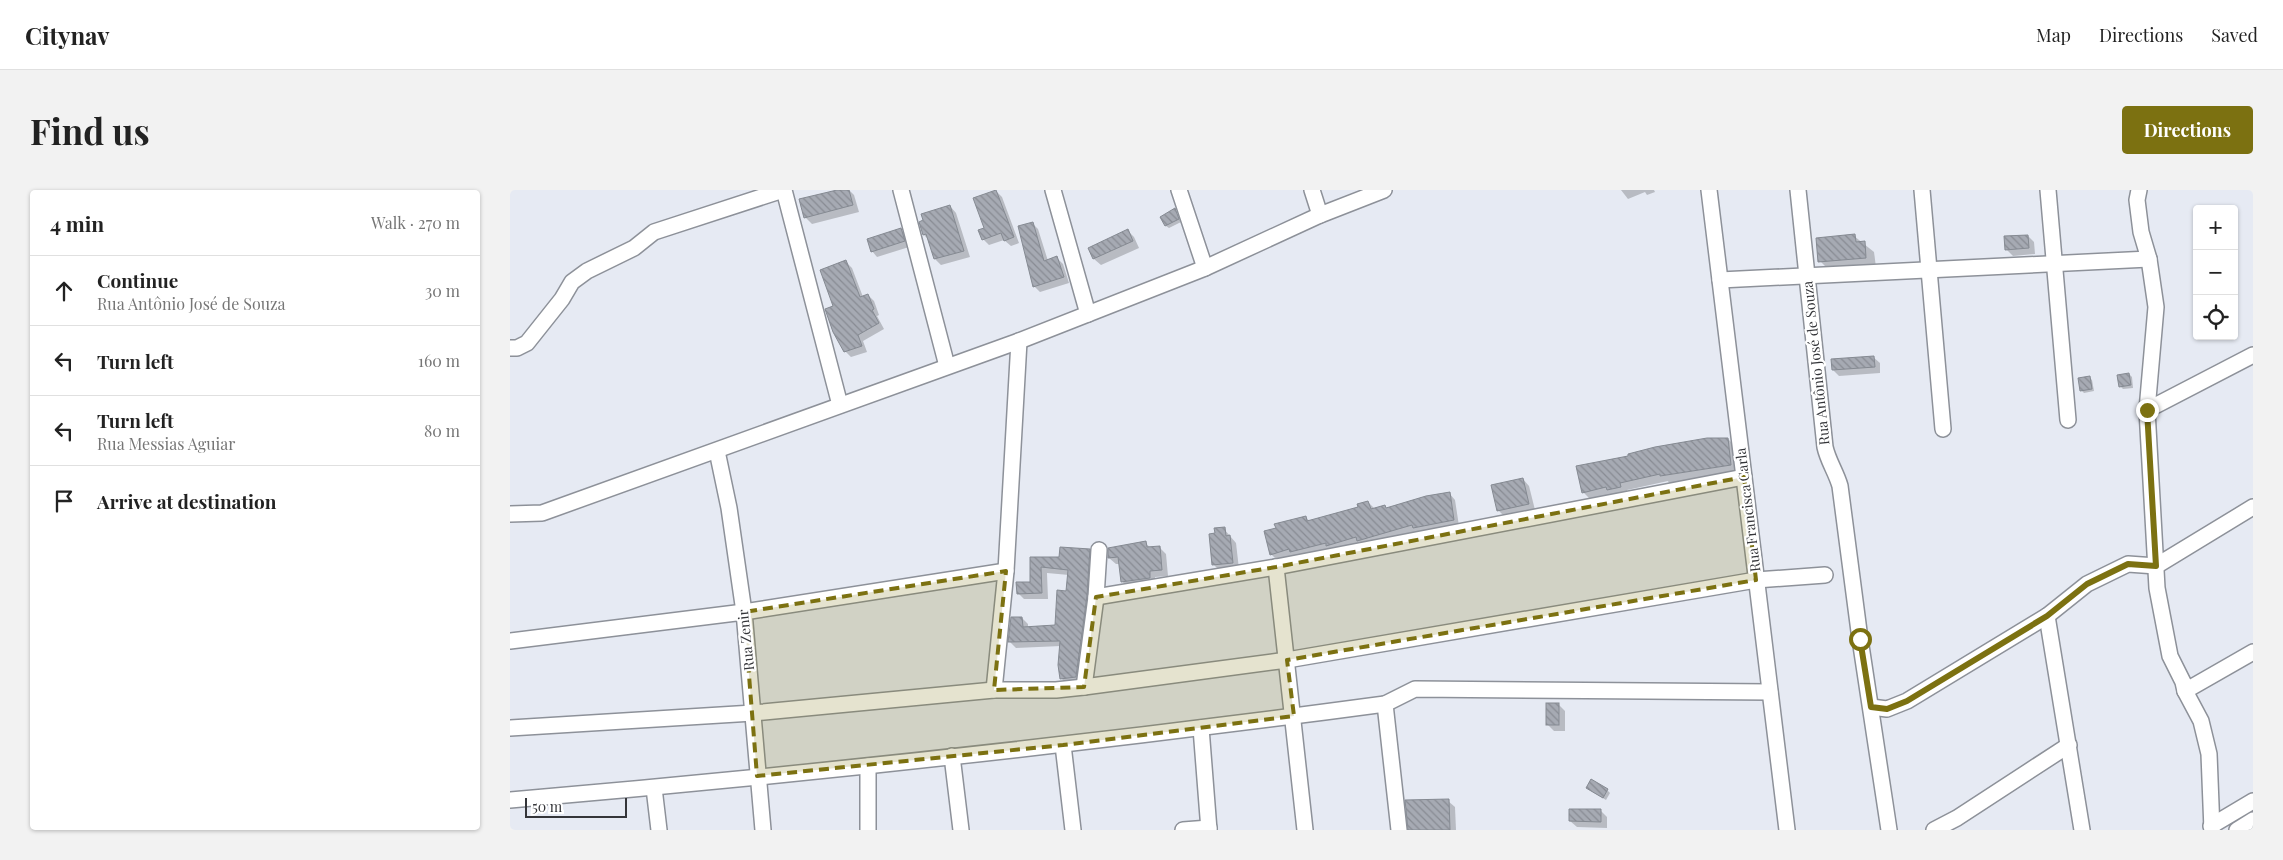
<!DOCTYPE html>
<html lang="en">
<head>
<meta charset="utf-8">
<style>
	:root { --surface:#fff; --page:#f2f2f2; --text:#222; --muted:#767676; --line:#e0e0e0; --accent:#7c7111 }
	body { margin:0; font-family:"Playfair Display",serif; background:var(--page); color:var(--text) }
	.controls { position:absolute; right:15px; top:15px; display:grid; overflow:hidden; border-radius:5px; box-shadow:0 1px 4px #0004 }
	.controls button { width:45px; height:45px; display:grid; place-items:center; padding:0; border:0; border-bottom:1px solid var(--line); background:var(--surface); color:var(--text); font:25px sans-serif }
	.scale { position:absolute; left:15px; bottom:12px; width:102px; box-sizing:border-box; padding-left:5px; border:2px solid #343539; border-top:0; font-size:14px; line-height:18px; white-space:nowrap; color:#343539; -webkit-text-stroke:4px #fff; paint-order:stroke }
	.stop { position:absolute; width:15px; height:15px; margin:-11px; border:4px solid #7c7111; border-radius:50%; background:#fff }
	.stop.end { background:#7c7111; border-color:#fff; box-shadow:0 1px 5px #0008 }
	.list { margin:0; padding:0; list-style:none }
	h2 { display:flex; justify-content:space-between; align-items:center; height:65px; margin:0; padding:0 20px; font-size:21px }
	h2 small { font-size:16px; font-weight:400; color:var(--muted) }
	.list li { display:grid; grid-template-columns:32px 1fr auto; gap:15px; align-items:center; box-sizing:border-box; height:70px; padding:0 20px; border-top:1px solid var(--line) }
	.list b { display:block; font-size:19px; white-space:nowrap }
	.list p { margin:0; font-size:16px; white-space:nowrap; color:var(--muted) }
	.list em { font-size:16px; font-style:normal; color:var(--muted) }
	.icon { flex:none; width:28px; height:28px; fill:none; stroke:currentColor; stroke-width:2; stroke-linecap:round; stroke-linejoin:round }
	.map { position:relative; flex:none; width:1743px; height:640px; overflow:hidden; border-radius:5px }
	header { display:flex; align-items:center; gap:30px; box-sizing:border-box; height:70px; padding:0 25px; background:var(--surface); border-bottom:1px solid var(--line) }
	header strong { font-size:24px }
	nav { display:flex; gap:28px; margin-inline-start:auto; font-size:18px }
	.intro { display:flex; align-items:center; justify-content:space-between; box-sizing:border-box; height:120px; padding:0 30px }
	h1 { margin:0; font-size:35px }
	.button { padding:12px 22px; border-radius:5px; background:var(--accent); color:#fff; font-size:18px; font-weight:700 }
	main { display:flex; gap:30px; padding:0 30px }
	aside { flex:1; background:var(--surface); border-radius:5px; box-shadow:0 1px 4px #0004 }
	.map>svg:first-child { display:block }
	.shadow { fill:#0003 }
	.building { fill:url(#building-back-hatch); stroke:#858a92 }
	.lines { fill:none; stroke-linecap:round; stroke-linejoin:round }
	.minor-casing { stroke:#8d9199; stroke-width:18 }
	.minor { stroke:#fff; stroke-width:15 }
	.route { stroke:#7c7111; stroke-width:6 }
	.marked { fill:#7c7111; fill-opacity:0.2; stroke:#7c7111; stroke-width:4; stroke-dasharray:10 6; stroke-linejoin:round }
	.labels { text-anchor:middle; stroke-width:4.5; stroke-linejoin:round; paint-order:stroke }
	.street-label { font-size:14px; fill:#343539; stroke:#fff }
</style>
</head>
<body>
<header>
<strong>Citynav</strong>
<nav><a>Map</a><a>Directions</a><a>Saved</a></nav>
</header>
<div class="intro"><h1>Find us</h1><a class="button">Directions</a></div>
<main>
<aside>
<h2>4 min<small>Walk · 270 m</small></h2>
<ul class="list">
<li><svg class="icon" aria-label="ahead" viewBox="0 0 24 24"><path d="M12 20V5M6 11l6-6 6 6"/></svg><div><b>Continue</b><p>Rua Antônio José de Souza</p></div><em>30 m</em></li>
<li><svg class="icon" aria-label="left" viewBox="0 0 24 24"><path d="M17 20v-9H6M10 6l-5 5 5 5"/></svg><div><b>Turn left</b></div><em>160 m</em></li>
<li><svg class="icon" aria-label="left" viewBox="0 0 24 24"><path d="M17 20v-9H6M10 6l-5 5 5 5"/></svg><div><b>Turn left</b><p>Rua Messias Aguiar</p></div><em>80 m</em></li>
<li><svg class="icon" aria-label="arrive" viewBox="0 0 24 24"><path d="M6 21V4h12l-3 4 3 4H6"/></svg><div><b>Arrive at destination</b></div></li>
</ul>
</aside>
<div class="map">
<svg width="1743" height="640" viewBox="0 0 1743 640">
	<defs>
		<pattern id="building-back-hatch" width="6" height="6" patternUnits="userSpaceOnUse" patternTransform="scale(1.25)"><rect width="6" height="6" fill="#a6aab3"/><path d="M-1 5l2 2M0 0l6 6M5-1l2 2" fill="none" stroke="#888b93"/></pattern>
	</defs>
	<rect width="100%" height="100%" fill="#e6eaf3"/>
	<g class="shadow">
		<path d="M331 0H339L344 5 349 22 302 34 295 27Z"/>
		<path d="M1111 0H1144L1145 2 1137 5 1135 2 1118 9Z"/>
		<path d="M486 1 492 7 509 53 501 56 494 50 479 55 473 49Z"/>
		<path d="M440 16 446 23 460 67 431 75 425 69 419 50 414 45Z"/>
		<path d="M665 20 671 32 659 38 656 36Z"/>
		<path d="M522 33 528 39 538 71 547 68 553 74 559 93 530 102 524 96Z"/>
		<path d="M391 39 396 45 399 57 367 67 362 61Z"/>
		<path d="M618 41 624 47 629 58 591 75 584 69 580 58Z"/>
		<path d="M1344 46 1364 62 1366 77 1320 81 1310 71Z"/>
		<path d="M1518 46 1524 52 1525 64 1503 66 1496 59Z"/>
		<path d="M336 72 342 78 353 107 358 105 364 111 369 125 367 126 374 139 353 151 357 162 341 167 335 161 325 117Z"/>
		<path d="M1363 167 1370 173V183L1329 186 1323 180Z"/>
		<path d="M1619 184 1622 187 1623 198 1613 199 1610 196Z"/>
		<path d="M1579 187 1582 190 1584 201 1574 203 1571 200Z"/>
		<path d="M1218 249 1226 257 1228 283 1159 293 1158 291 1117 300 1118 304 1081 310 1073 302Z"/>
		<path d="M1013 289 1019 296 1025 320 995 327 988 320Z"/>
		<path d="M939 303 945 310 949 336 911 343 908 341 855 357 787 368 785 365 767 370 761 364 796 327 800 332 850 318 858 312 864 318 877 319Z"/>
		<path d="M714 339 726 353 729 379 710 381 703 374 706 344Z"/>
		<path d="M635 353 641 358H650L656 364 658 386 645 387 646 394 618 398 612 391 610 374H606L599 368V359Z"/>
		<path d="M579 360 585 367 572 492 557 494 551 488V456L506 458 500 452 512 428 518 434V438L546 437 558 402 559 385 537 383 538 409H514L508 403 521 393 522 368H550Z"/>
		<path d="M1048 514 1055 521V541H1044L1038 535Z"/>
		<path d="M1097 600 1100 603 1096 610 1081 601Z"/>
		<path d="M938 611 945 617 946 640H902Z"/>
		<path d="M1091 621 1097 627V638L1067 637 1060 631Z"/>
	</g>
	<g class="building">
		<path d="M327 0H339L343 15 294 28 289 9Z"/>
		<path d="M486 0 504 47 494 51 491 43 472 50 468 40 474 38 463 8Z"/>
		<path d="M440 15 454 61 424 69 416 44 413 45 409 32 413 30 411 24Z"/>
		<path d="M665 18 669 29 655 36 650 27Z"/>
		<path d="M523 32 534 71 547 66 554 87 523 97 508 36Z"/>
		<path d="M391 38 395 51 361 62 357 49Z"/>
		<path d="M618 39 623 51 583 69 578 58Z"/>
		<path d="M1345 44 1346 52 1355 51 1356 68 1308 72 1306 48Z"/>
		<path d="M1518 45 1519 58 1495 60 1494 46Z"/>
		<path d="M336 70 350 107 358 104 364 119 362 120 369 133 348 145 352 156 334 162 323 142 315 119 323 116 310 80Z"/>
		<path d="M1364 166 1365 177 1322 180 1321 169Z"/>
		<path d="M1619 183 1621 195 1609 197 1607 185Z"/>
		<path d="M1580 186 1582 199 1570 201 1568 188Z"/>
		<path d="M1197 248H1218L1221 275 1150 286V284L1110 293 1111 297 1097 300 1096 297 1072 303 1066 276 1118 266V264L1145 257Z"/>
		<path d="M1013 288 1019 314 987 321 981 295Z"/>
		<path d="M940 302 944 330 903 338 902 335 847 351 846 347 816 356V353L780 362 779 359 760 365 754 341 766 338 764 334 796 326 797 331 848 317 847 314 858 311 861 319 875 315 876 318 916 306Z"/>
		<path d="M715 337 716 346 720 345 723 373 702 375 699 344 705 343 704 338Z"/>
		<path d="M636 351 637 357 650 356 652 380 640 381V388L611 392 608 367 598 368V358Z"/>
		<path d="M550 357 580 359 577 406 566 487 550 489 548 475 550 451 498 452 501 427H512L513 437 545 435 547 400 556 401 558 380 531 377 532 403 507 404 506 392H520V367H549Z"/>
		<rect x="1036" y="513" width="13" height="22"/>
		<path d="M1081 589 1098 599 1093 608 1076 598Z"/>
		<path d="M939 609 940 640H898L895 610Z"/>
		<path d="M1059 619H1091V632L1059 631Z"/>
	</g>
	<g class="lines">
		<defs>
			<g id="minor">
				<path d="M274 0 330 215"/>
				<path d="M391 0 437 176"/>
				<path d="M543 0 578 124"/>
				<path d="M669 0 695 78"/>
				<path d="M802 0 810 25"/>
				<path d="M1199 0 1277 640"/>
				<path d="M1288 0 1315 257C1318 271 1326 282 1330 296L1350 449 1379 640"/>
				<path d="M1412 0 1433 239"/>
				<path d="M1538 0 1558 230"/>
				<path d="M1629 0 1627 10 1631 42 1639 69 1646 117 1637 220 1647 398 1660 466 1673 492 1675 501 1691 531 1699 564 1702 640"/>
				<path d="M1210 90 1639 69"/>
				<path d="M0 158H7L17 153 52 109 62 92 77 81 124 58 144 42 273 0"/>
				<path d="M1637 220 1743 165"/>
				<path d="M207 261 219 318 234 422 253 640"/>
				<path d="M0 324 32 323 509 151 695 78 810 25 874 0"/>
				<path d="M766 377 795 640"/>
				<path d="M586 407 766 377 1234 287"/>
				<path d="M1537 426 1572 640"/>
				<path d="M0 451 234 422 496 381"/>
				<path d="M574 497 586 407 589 360"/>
				<path d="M484 500 496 381 509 151"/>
				<path d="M1675 501 1743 462"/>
				<path d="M875 514 889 640"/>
				<path d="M1361 517 1377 519 1397 511 1537 426 1577 394 1618 374 1646 376 1743 317"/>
				<path d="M0 538 243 523 484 500H546L574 497 777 470 1246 390 1315 385"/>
				<path d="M691 538 699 640"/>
				<path d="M553 555 563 640"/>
				<path d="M442 566 451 640"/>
				<path d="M144 598 149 640"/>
				<path d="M0 610C292 585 584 553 875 514L905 499 1260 502"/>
				<path d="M1701 636 1743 611"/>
				<path d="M358 640V576"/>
				<path d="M673 640 699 638"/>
				<path d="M1424 640 1447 628 1559 555"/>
				<path d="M1727 640 1743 630"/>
			</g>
		</defs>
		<use href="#minor" class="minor-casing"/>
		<use href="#minor" class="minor"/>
	</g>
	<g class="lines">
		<path class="route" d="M1350 449 1361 517 1377 519 1397 511 1537 426 1577 394 1618 374 1646 376 1637 220"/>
	</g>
	<path class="marked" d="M1234 287 1246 390 777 470 784 526 553 555 247 586 234 422 496 381 484 500 574 497 586 407 766 377Z"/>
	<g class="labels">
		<g class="street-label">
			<text transform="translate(1306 173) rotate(-96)" y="5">Rua Antônio José de Souza</text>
			<text transform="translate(1238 320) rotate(-97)" y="5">Rua Francisca Carla</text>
			<text transform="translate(236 450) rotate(-96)" y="5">Rua Zenir</text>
		</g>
	</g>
</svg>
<div class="controls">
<button>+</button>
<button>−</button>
<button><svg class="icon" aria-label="locate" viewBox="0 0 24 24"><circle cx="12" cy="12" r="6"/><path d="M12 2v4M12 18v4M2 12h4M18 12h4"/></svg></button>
</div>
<div class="scale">50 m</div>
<div class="stop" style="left:1350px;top:449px"></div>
<div class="stop end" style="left:1637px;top:220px"></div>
</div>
</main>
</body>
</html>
